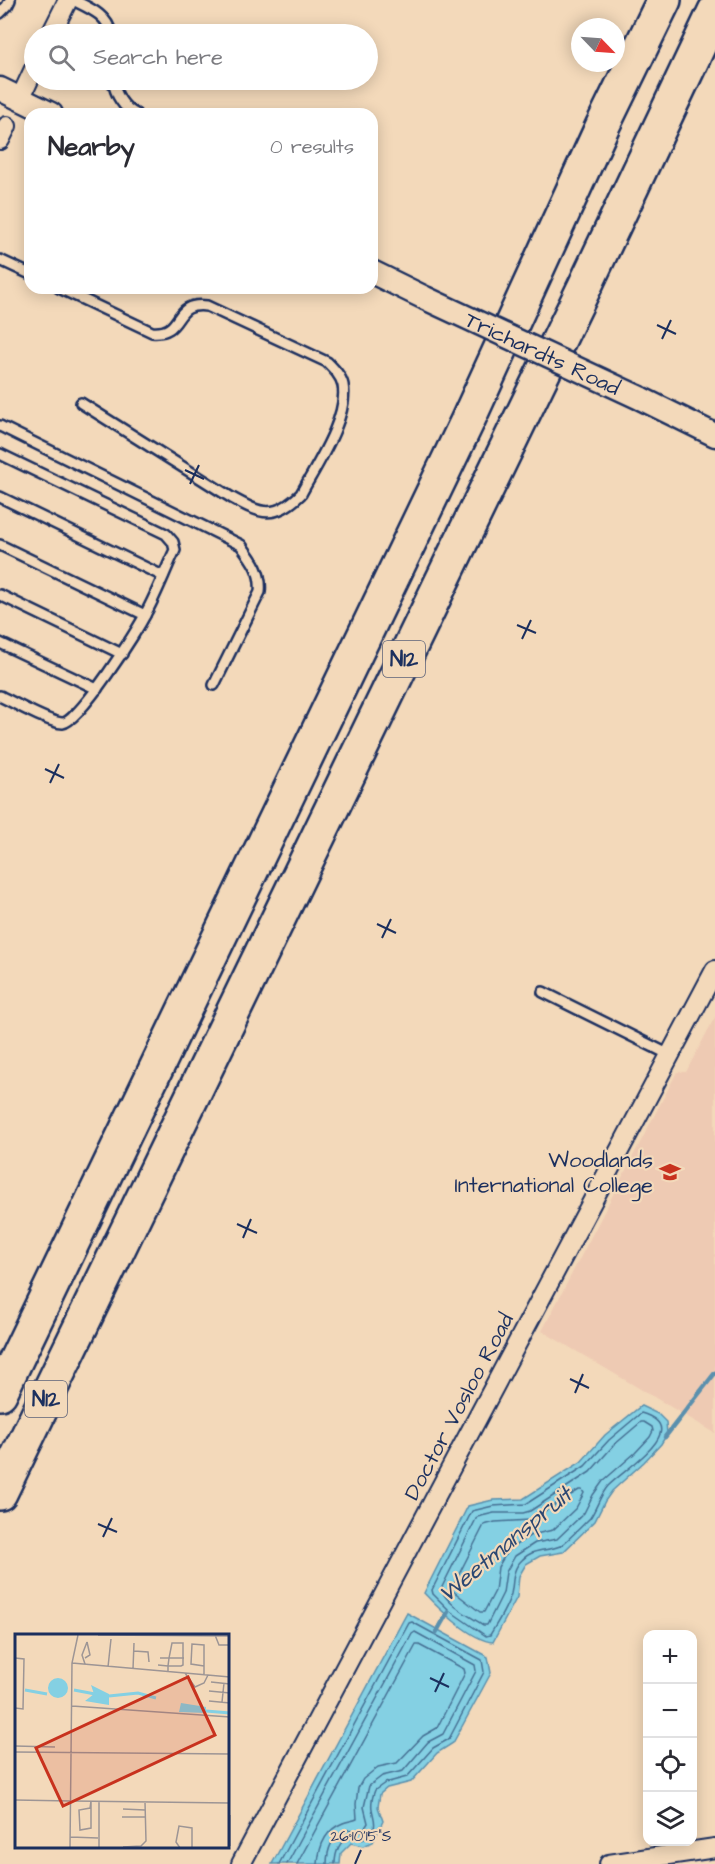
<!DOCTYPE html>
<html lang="en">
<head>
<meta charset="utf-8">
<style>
	:root { --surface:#fff; --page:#f7f7f7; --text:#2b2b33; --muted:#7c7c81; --line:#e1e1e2 }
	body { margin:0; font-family:"Architects Daughter",sans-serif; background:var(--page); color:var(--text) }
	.controls { position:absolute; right:18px; bottom:18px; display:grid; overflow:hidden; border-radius:12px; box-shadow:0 3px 15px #0003 }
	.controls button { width:54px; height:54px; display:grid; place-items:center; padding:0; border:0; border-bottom:2px solid var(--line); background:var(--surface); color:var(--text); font:30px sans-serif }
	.compass { position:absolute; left:571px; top:18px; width:54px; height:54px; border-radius:50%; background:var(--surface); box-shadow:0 3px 15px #0003; rotate:115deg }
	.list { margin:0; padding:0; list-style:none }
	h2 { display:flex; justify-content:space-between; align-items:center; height:78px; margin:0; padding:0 24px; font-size:26px }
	h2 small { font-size:20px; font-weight:400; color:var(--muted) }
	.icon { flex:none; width:33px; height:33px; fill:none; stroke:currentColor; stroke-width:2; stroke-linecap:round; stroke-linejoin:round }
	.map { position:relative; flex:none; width:715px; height:1864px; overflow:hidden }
	.search { position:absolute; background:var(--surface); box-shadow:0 3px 15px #0003; left:24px; top:24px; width:354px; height:66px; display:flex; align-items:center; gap:15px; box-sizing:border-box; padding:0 21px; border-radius:33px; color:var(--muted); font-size:22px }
	.panel { position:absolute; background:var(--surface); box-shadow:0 3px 15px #0003; left:24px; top:108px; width:354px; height:186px; border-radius:18px }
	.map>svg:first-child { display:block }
	.built { fill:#eecab3 }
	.water { fill:#84d0e3; stroke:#5a90ae; stroke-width:1.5 }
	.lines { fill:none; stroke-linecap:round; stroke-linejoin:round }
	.shore { stroke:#456f93; stroke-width:1.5 }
	.stream { stroke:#5a90ae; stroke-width:4.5 }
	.service-casing { stroke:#1b2f5e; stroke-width:14 }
	.minor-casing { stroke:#1b2f5e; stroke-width:22 }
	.tertiary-casing { stroke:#1b2f5e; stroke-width:27 }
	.motorway-casing { stroke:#1b2f5e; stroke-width:38 }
	.service { stroke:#f3d9ba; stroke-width:9 }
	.minor { stroke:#f3d9ba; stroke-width:18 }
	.tertiary { stroke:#f3d9ba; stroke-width:22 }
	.motorway { stroke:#f3d9ba; stroke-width:33 }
	.tertiary-bridge-casing { stroke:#1b2f5e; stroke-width:27; stroke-linecap:butt }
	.tertiary-bridge { stroke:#f3d9ba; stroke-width:22 }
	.ticks { fill:none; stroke:#1b2f5e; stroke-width:2 }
	.labels { text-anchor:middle; stroke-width:4.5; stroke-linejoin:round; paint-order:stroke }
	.shield { fill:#f3d9ba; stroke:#5c627a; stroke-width:1.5 }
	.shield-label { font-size:21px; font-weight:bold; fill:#1b2f5e }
	.street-label { font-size:22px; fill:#1b2f5e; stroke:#f3d9ba }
	.poi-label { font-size:22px; fill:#1b2f5e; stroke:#f3d9ba; text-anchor:end }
	.water-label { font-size:24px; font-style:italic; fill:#2b4772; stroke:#f3d9ba }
	.inset-river { fill:none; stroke:#84d0e3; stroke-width:3 }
	.inset-road { fill:none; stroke:#9d9595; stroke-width:1.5 }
	.view { fill:#c8321e; fill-opacity:0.15; stroke:#c8321e; stroke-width:3 }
	.inset-edge { fill:none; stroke:#1b2f5e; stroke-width:3 }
	.ticks-label { font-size:15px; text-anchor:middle; fill:#1b2f5e; stroke:#f3d9ba; stroke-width:4.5; stroke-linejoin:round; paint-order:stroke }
</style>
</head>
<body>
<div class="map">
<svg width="715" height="1864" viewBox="0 0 715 1864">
	<rect width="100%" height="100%" fill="#f3d9ba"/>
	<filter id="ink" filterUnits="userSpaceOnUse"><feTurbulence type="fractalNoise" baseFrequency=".0167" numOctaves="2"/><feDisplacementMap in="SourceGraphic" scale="12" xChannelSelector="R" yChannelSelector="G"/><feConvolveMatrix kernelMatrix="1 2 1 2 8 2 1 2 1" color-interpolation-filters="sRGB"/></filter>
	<g filter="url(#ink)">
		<path class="built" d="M715 1017V1433L542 1331 677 1072H686Z"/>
		<g class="water">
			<path d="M641 1406 658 1414 666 1422 667 1434 661 1444 644 1462 612 1491 605 1501 595 1521 563 1552 540 1556 526 1564 519 1576 517 1597 493 1642C472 1641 438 1608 424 1593L468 1506 493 1500 523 1499 581 1462 605 1435Z"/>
			<path d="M407 1613 488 1657 491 1673 453 1743 437 1753 411 1782 387 1788 380 1794 378 1807 383 1821 373 1842 363 1846 351 1843 341 1853 340 1864H272Z"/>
		</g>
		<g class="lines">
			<g class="shore">
				<path d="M641 1413C651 1416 664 1422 660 1434 655 1451 621 1473 608 1486 600 1495 597 1508 590 1518 586 1522 564 1544 560 1546 547 1552 534 1547 522 1560 511 1570 514 1582 511 1594 507 1608 497 1623 490 1635L486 1636 450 1611 433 1594 432 1590 472 1511 493 1506 526 1504 585 1466 609 1440Z"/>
				<path d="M641 1422H644L652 1427 653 1431 650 1437 635 1453 603 1481 593 1495 584 1513 557 1539 535 1543 515 1556 506 1572 503 1593 487 1625H483C470 1616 447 1605 441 1589L477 1517 494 1513H523L530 1511 590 1472 614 1445Z"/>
				<path d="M579 1490H582L584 1493 576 1508 553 1530 531 1535 508 1550 498 1567 495 1591 484 1612H480L453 1591 452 1588 484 1525 495 1522 530 1520Z"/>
				<path d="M279 1864 409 1623 412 1622 482 1660 484 1672 449 1739 433 1748 407 1777 385 1783 375 1790C373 1795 371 1803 372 1809 374 1820 378 1826 369 1836 363 1843 358 1837 351 1837 339 1839 335 1854 335 1864"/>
				<path d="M287 1864 412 1634 415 1632 475 1665 476 1671 443 1734 428 1742 403 1771 382 1776 369 1786 364 1807 368 1823 363 1831C358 1831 352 1829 347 1830 332 1835 327 1850 327 1864"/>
				<path d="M297 1864 416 1645H419L464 1669 465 1673 437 1728 423 1736 397 1763 378 1767 363 1779 358 1788 356 1804 357 1819C353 1821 348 1821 343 1823 325 1830 319 1847 318 1864"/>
			</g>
			<g class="stream">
				<path d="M665 1437 715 1373"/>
				<path d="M436 1633 448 1612"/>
			</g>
			<defs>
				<g id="service">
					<path d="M73 0C89 8 108 15 111 34"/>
					<path d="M0 13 7 6 10 0"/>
					<path d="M113 80C115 94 123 108 136 114"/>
					<path d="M0 260 30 274"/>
					<path d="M59 288 152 332C185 335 171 301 207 306L327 362C334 369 341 376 343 385 349 417 316 466 301 494 275 520 261 514 232 498L81 403"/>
					<path d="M0 426 241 545C253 561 262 573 260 592L214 685"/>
					<path d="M0 454 166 534 173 542 175 550C165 571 157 593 146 613 138 630 79 722 63 723 52 724 12 702 0 696"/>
					<path d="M0 497 163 576"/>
					<path d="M0 545 145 615"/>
					<path d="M0 595 122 654"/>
					<path d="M0 643 97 689"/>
					<path d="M543 992 670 1055"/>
				</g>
				<g id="minor">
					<path d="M51 34 68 0"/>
					<path d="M20 99 34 69"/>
					<path d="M0 140 7 126"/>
					<path d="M241 1864 715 970"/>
					<path d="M609 1864 715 1848"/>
				</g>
				<g id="tertiary">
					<path d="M0 89 51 114"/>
					<path d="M372 272 425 298"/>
					<path d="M640 398 715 435"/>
				</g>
				<g id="motorway">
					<path d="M0 1393 467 422 603 125 664 0"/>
					<path d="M0 1493 585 286 715 11"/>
				</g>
			</defs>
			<use href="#service" class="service-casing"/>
			<use href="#minor" class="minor-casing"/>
			<use href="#tertiary" class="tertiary-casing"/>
			<use href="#motorway" class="motorway-casing"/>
			<use href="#service" class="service"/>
			<use href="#minor" class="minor"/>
			<use href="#tertiary" class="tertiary"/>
			<use href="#motorway" class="motorway"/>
			<defs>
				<g id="tertiary-bridge">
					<path id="s1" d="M425 298 640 398"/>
				</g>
			</defs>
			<use href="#tertiary-bridge" class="tertiary-bridge-casing"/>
			<use href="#tertiary-bridge" class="tertiary-bridge"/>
		</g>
	</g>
	<path class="ticks" d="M657 325 676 334M662 339 671 320M185 470 204 479M190 484 199 465M517 625 536 633M522 639 531 620M45 769 64 778M50 783 59 764M377 924 396 933M382 938 391 919M237 1224 257 1233M243 1238 251 1219M570 1379 589 1388M575 1393 583 1374M98 1524 117 1532M103 1537 112 1518M430 1678 449 1687M435 1692 444 1673M355 1864 361 1850"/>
	<defs>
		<symbol id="school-bare" viewBox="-9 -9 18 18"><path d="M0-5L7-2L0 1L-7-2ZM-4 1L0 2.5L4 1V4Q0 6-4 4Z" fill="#c8321e" stroke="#f3d9ba" stroke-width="2.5" paint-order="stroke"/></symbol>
	</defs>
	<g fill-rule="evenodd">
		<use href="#school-bare" x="655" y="1157" width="30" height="30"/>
	</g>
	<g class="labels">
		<g class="shield">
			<rect x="383" y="641" width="42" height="36" rx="4.5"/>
			<rect x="25" y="1381" width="42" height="36" rx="4.5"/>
		</g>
		<g class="shield-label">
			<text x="404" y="666">N12</text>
			<text x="46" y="1406">N12</text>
		</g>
		<g class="street-label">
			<text dy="8" stroke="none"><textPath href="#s1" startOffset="130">Trichardts Road</textPath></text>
			<text transform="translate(458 1406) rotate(-62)" y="8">Doctor Vosloo Road</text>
		</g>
		<g class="poi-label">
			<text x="653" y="1167">Woodlands<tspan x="653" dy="25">International College</tspan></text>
		</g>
		<g class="water-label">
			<text transform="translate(505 1544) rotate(-40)" y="8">Weetmanspruit</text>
		</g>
	</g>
	<g transform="translate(15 1634)">
		<rect width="214" height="214" fill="#f3d9ba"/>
		<path d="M33 54a10 10 0 1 1 20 0a10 10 0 1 1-20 0ZM76 51 94 60V71L70 67 79 60ZM166 69 191 73V79L164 78Z" fill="#84d0e3"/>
		<path class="inset-river" d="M10 56 32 60M59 56 80 60M94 62 123 59 141 64M191 77 215 79"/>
		<path class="inset-road" d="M83 1 215 2M200 1 204 11H215M119 17 133 18 134 28M0 24 9 25 8 75 0 74M70 24 75 21 72 8M145 24H169M57 29 215 43M70 30 67 21 72 8M143 31 153 32H166L168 31V9H157L154 24 153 32V38M189 32 176 30 177 10 189 11V41M93 33 96 5M118 35 119 9M170 39 180 53 189 49 193 41M196 48 215 50M194 57 215 59M194 67 215 69M207 68 209 49M57 72 215 83M0 112 40 113M0 118 215 120M0 166 56 167M58 167 215 169M76 167 75 174 64 176 65 196 76 194V167M108 175 130 176M215 181V212M107 183H130M55 203 83 204M108 213 126 212 131 207 130 168M55 214 57 29 63 1M84 214V167M165 214 161 208 164 192 177 194V214"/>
		<path class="view" d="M173 43 200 101 48 172 21 114Z"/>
		<rect width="214" height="214" class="inset-edge"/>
	</g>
	<g class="ticks-label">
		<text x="361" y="1841">26°10'15"S</text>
	</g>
</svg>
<div class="controls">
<button>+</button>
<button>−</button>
<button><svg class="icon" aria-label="locate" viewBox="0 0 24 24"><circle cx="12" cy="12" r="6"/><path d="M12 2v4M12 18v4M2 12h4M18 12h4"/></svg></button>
<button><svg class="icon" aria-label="layers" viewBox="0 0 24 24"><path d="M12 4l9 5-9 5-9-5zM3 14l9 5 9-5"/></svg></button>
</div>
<svg class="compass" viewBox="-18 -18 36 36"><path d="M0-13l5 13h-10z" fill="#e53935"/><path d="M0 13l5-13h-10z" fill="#7c7c81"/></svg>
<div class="search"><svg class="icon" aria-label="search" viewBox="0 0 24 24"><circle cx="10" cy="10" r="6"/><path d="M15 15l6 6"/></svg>Search here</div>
<section class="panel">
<h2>Nearby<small>0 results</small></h2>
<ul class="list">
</ul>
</section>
</div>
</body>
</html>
